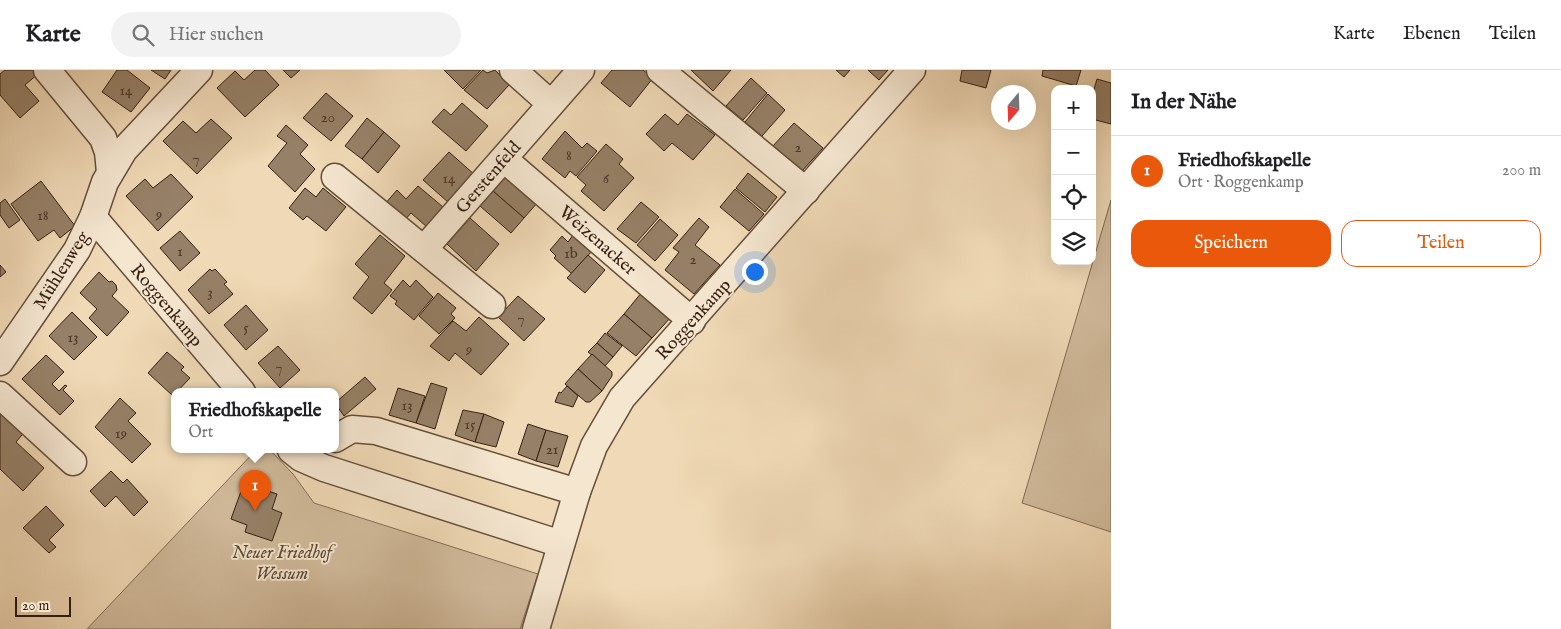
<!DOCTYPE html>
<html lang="de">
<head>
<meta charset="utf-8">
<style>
	:root { --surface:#fff; --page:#f2f2f2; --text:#202124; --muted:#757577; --line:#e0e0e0; --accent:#ea580c }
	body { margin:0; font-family:"IM FELL English",serif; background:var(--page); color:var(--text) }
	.controls { position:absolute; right:15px; top:15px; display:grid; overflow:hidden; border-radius:10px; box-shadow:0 5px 20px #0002 }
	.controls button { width:45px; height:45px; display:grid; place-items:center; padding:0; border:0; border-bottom:1px solid var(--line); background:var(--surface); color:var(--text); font:25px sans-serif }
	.compass { position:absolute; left:991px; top:15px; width:45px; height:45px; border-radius:50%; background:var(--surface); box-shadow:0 5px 20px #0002; rotate:199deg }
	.scale { position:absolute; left:15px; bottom:12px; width:56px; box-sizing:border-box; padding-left:5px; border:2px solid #351f11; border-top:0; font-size:14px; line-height:18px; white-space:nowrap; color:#351f11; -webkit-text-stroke:4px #f5e6d0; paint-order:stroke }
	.you { position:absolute; left:754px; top:201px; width:18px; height:18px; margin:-12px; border:4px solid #fff; border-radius:50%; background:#1a73e8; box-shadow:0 0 0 8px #1a73e833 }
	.badge { display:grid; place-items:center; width:32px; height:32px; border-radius:50%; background:var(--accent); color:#fff; font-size:16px; font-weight:700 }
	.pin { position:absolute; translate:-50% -41px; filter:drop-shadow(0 1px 2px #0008) }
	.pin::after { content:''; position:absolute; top:26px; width:18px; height:15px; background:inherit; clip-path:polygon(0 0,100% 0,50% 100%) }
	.popup { position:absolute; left:171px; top:318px; width:168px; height:65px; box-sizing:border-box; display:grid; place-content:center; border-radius:10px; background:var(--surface); filter:drop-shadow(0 1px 4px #0005); font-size:16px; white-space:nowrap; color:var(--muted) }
	.popup b { font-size:19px; color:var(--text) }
	.popup::after { content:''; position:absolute; left:50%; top:100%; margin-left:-10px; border:10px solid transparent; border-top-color:var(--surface) }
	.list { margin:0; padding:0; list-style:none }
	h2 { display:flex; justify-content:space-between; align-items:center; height:65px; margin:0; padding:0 20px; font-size:21px }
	h2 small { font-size:16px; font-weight:400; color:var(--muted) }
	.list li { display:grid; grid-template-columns:32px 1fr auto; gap:15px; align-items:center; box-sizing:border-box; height:70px; padding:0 20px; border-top:1px solid var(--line) }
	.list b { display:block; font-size:19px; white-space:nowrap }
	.list p { margin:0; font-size:16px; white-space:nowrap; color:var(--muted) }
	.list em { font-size:16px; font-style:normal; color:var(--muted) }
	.actions { display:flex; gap:10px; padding:15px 20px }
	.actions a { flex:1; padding:11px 0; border:1px solid var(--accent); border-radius:15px; text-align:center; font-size:18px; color:var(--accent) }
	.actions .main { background:var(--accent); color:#fff }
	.icon { flex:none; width:28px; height:28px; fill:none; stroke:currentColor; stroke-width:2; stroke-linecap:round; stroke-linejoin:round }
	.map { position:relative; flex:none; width:1111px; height:559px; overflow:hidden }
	header { display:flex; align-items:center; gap:30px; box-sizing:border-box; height:70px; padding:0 25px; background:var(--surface); border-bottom:1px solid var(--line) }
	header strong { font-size:24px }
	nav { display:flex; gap:28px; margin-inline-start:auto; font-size:18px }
	.search { width:350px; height:45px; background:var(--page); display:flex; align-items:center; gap:12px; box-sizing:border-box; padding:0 18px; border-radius:28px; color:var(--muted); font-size:19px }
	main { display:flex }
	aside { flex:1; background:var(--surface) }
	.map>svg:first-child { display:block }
	.green { fill:#d0b99a; stroke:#826c56 }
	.building { fill:#968067; stroke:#351f11 }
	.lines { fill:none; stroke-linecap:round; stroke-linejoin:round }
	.minor-casing { stroke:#644e3a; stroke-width:29 }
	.minor { stroke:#f5e6d0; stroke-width:26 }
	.labels { text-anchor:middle; stroke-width:4; stroke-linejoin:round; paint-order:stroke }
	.number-label { font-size:15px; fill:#4d3726 }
	.street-label { font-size:18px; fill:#351f11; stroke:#f5e6d0 }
	.park-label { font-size:18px; font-style:italic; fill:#5c4633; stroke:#f5e6d0 }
</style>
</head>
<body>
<header>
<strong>Karte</strong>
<div class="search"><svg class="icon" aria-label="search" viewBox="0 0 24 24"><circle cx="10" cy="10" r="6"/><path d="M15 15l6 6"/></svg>Hier suchen</div>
<nav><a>Karte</a><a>Ebenen</a><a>Teilen</a></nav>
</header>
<main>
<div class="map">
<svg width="1111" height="559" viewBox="0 0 1111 559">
	<rect width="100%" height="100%" fill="#f0d9b6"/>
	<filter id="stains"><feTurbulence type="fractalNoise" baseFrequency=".004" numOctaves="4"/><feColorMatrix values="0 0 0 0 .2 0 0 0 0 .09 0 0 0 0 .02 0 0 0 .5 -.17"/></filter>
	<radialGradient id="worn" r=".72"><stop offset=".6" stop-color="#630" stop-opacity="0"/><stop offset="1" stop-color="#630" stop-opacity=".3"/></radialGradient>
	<g class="green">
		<path d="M1111 130V462L1022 433Z"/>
		<path d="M256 380H270L293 404 314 433 538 504 520 559H87Z"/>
	</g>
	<g class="building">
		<path d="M5 0H36L39 3 25 15 39 31 20 48 0 25V4Z"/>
		<path d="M117 0H127L150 18 131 42 102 22Z"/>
		<path d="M151 0H171L165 9Z"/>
		<path d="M255 0H265L279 15 245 47 217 18 235 1 244 10Z"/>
		<path d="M283 0H300L291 8Z"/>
		<path d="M444 0H481L463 19Z"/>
		<path d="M483 0 487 3 495 0 509 15 487 39 464 20Z"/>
		<path d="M612 0H643L653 8 630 37 601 13Z"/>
		<path d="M691 0H731L713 21Z"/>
		<path d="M836 0H850L844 7Z"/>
		<path d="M868 0H888L879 10Z"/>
		<path d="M962 0H991L986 18 960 11Z"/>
		<path d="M1043 0H1081L1076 16 1042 6Z"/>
		<path d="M751 8 767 23 743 50 726 36Z"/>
		<path d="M1097 9 1111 13V54L1092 49V26Z"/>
		<path d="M326 23 353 46 331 71 303 48Z"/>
		<path d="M768 24 785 40 762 66 745 52Z"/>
		<path d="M462 33 488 56 466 81 432 52 444 39 451 45Z"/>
		<path d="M665 44 678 55 687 44 715 65 693 90 672 73 664 81 646 64Z"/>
		<path d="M367 48 384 62 362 89 345 76Z"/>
		<path d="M211 49 232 68 197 104 163 71 183 51 196 63Z"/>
		<path d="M794 53 823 78 801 102 772 77Z"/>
		<path d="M286 55 308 75 300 84 315 99 295 122 268 96 287 73 277 66Z"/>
		<path d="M565 61 582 78 587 73 597 81 576 106 570 101 565 108 542 89Z"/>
		<path d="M384 62 400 76 378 103 362 89Z"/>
		<path d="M606 74 623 89 619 94 634 108 604 141 581 121 586 115 577 107Z"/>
		<path d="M449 82 475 105 449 133 423 110Z"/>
		<path d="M748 103 777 127 765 142 736 118Z"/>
		<path d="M171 104 193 127 158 161 126 126 145 109 153 118Z"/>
		<path d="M507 105 538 132 524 148 493 121Z"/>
		<path d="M41 111 75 156 60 168 54 160 38 171 11 134Z"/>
		<path d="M418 116 443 137 427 157 411 143 404 151 384 135 397 120 406 129Z"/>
		<path d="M305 118 316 127 323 118 346 137 326 161 307 146 303 150 289 138Z"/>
		<path d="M735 119 764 144 749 161 720 137Z"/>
		<path d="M493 121 524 148 511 163 480 136Z"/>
		<path d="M5 129 20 150 9 158 0 145V133Z"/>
		<path d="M641 132 659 147 636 173 617 159Z"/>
		<path d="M470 148 499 174 476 201 447 174Z"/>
		<path d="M699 148 709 157 695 175 720 195 694 224 665 200 679 182 673 178Z"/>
		<path d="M660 149 678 165 655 191 637 175Z"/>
		<path d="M180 161 200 183 180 201 160 178Z"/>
		<path d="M380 165 405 186 384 213 392 220 372 244 353 228 369 207 355 194Z"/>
		<path d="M573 165 592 181 572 204 554 188 556 186 550 180 562 166 568 172Z"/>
		<path d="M588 185 605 200 585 223 567 208Z"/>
		<path d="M0 195 6 202 0 207Z"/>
		<path d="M210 199 212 201 215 199 227 212 224 214 233 224 209 244 188 220Z"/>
		<path d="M99 202 109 212 112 211 116 215 117 220 112 226 129 242 107 266 89 248 97 239 80 223Z"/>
		<path d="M403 210 410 217 416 210 433 227 414 250 395 234 397 231 390 226Z"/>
		<path d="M642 222 671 247 652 268 624 244Z"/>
		<path d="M438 223 456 238 451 244 455 248 439 264 419 246Z"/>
		<path d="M518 226 545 249 524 271 498 247Z"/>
		<path d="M246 235 268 260 246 280 224 255Z"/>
		<path d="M72 242 97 267 74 290 49 266Z"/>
		<path d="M624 244 652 268 636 286 607 263Z"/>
		<path d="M479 247 509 274 481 305 455 283 449 291 430 276 453 251 466 261Z"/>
		<path d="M605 263 622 276 613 287 597 273Z"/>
		<path d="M597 273 613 287 605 296 588 282Z"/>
		<path d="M278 276 300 300 280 318 258 293Z"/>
		<path d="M167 282 184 297 181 300 190 308 173 326 148 303Z"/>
		<path d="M592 284 612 302V306L602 321 578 299Z"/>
		<path d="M46 285 64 302 52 314 59 321 65 315 67 316 63 320 74 331 60 345 22 309Z"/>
		<path d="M578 299 602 321 590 332H586L565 314Z"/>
		<path d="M365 307 376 319 344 346 335 333Z"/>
		<path d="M431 313 447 318 435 359 416 353Z"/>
		<path d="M567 316 578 326 573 337 555 332 559 322 561 323Z"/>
		<path d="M398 318 425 326 416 353 389 345Z"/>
		<path d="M120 328 136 343 128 351 151 374 132 393 95 357Z"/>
		<path d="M0 337 28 358 16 372 44 398 23 421 0 399Z"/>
		<path d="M463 340 484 344 475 372 455 365Z"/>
		<path d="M484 344 504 352 496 377 475 372Z"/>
		<path d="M528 354 546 360 536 391 518 384Z"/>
		<path d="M546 360 568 366 558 397 536 391Z"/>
		<path d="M111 401 123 413 127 409 148 432 134 446 116 426 105 437 90 421Z"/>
		<path d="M244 413 277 424 272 439 282 443 272 471 245 462 247 455 231 449Z"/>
		<path d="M46 436 64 455 49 470 56 477 49 483 23 458Z"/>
	</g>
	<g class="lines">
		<defs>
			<g id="minor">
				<path d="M47 0 103 68 108 82 110 102"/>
				<path d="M513 0 551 34"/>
				<path d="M660 0 806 121"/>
				<path d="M504 89 692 251"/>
				<path d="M335 107 492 235"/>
				<path d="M93 147 242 322"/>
				<path d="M424 179 581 0"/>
				<path d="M0 292 77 180 93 147 105 112 124 80 199 0"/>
				<path d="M0 325 73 392"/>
				<path d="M335 369 352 359 376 361 577 422"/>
				<path d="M291 380 301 388 324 398 561 474"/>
				<path d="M536 559 577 422 594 376 622 328 912 0"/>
			</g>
		</defs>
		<use href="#minor" class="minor-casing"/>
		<use href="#minor" class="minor"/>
	</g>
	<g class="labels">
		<g class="number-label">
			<text x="126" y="25">14</text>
			<text x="328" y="52">20</text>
			<text x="798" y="82">2</text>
			<text x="569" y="90">8</text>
			<text x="196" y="93">7</text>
			<text x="449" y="113">14</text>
			<text x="606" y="113">6</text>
			<text x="159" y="149">9</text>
			<text x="43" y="150">18</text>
			<text x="180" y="186">1</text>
			<text x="571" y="188">1b</text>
			<text x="693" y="194">2</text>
			<text x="210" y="227">3</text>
			<text x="521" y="253">7</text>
			<text x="246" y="262">5</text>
			<text x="73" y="272">13</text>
			<text x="469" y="284">9</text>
			<text x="279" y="302">7</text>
			<text x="407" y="340">13</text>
			<text x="470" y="359">15</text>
			<text x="121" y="368">19</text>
			<text x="552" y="384">21</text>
		</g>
		<g class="street-label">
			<text transform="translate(488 107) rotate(-49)" y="6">Gerstenfeld</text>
			<text transform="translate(598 170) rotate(41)" y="6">Weizenacker</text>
			<text transform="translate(61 200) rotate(-58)" y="6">Mühlenweg</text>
			<text transform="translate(167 235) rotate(50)" y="6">Roggenkamp</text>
			<text transform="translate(693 249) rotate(-48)" y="6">Roggenkamp</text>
		</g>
		<g class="park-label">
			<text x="282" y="488">Neuer Friedhof<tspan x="282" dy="21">Wessum</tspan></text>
		</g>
	</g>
	<rect width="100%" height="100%" filter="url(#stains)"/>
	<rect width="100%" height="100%" fill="url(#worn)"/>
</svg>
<div class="controls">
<button>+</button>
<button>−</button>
<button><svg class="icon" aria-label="locate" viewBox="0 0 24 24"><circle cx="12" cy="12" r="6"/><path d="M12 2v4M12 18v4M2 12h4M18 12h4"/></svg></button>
<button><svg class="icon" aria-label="layers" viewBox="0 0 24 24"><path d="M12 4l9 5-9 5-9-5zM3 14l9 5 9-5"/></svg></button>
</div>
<svg class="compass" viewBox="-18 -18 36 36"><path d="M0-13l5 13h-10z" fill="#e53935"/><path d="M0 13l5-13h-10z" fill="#757577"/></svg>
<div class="scale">20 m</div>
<div class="you"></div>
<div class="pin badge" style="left:255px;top:441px">1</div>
<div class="popup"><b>Friedhofskapelle</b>Ort</div>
</div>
<aside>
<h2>In der Nähe<small></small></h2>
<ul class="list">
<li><span class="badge">1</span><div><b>Friedhofskapelle</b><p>Ort · Roggenkamp</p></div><em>200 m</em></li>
</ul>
<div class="actions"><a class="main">Speichern</a><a>Teilen</a></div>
</aside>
</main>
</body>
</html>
